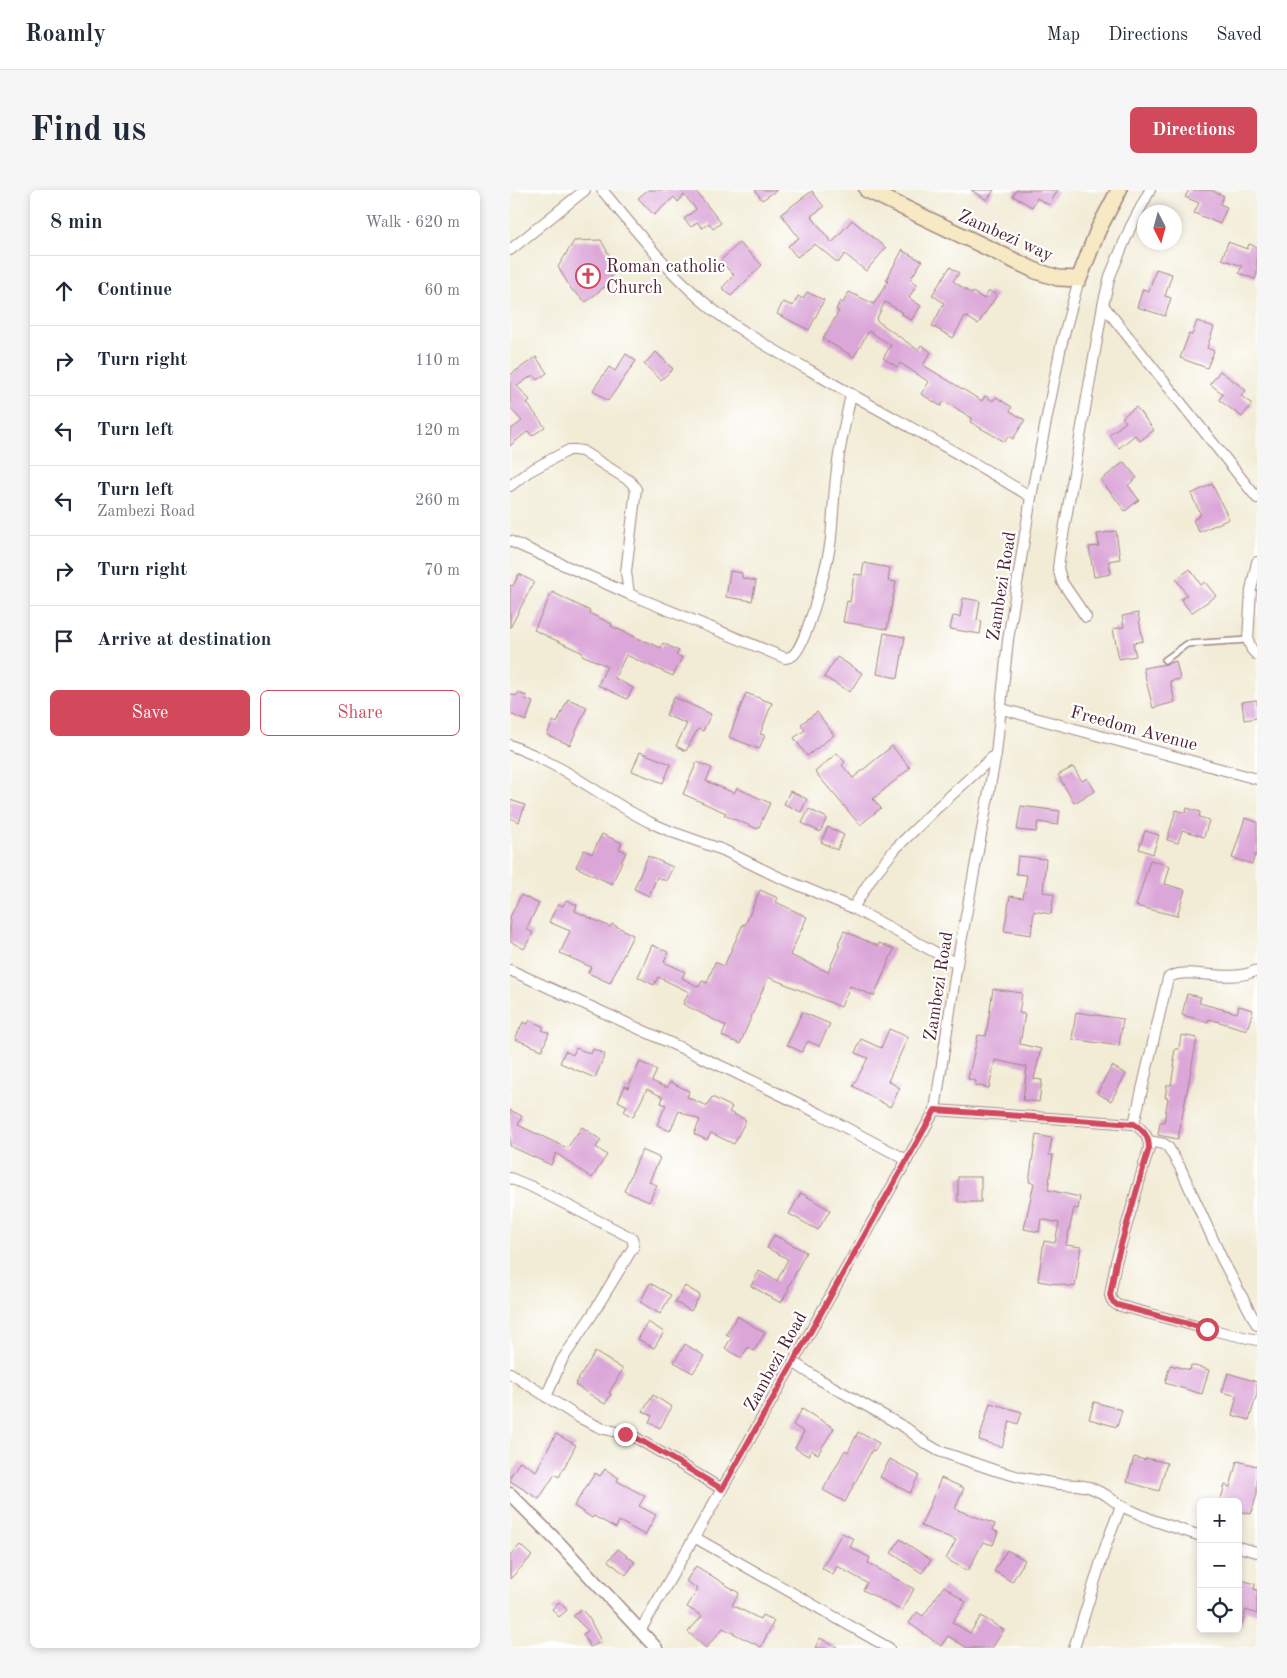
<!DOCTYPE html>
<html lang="en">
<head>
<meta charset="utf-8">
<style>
	:root { --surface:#fff; --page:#f6f6f7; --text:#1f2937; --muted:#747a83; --line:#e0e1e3; --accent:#d1495b }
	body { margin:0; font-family:"Old Standard TT",serif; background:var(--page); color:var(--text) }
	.controls { position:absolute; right:15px; bottom:15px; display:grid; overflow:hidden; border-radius:8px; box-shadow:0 2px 8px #0003 }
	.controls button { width:45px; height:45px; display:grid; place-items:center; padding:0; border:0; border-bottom:1px solid var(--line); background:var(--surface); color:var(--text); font:25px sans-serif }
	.compass { position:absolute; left:627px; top:15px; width:45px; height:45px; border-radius:50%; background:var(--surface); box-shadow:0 2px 8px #0003; rotate:174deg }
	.stop { position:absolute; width:15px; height:15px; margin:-11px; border:4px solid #d1495b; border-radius:50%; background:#fff }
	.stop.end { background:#d1495b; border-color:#fff; box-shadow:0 1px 5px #0008 }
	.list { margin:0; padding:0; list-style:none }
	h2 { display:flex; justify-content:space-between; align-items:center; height:65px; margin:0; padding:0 20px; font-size:21px }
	h2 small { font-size:16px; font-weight:400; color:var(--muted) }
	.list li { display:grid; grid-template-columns:32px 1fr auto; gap:15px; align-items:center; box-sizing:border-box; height:70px; padding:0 20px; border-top:1px solid var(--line) }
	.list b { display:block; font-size:19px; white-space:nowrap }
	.list p { margin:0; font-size:16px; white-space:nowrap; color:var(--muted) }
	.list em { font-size:16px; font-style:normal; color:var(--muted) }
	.actions { display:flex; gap:10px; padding:15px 20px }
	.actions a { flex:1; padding:11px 0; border:1px solid var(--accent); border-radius:8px; text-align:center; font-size:18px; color:var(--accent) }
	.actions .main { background:var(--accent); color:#fff }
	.icon { flex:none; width:28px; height:28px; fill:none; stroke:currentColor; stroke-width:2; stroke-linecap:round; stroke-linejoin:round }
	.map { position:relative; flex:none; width:747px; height:1458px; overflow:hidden; border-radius:8px }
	header { display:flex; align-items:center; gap:30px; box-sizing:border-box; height:70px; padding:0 25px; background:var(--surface); border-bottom:1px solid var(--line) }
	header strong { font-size:24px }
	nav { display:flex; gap:28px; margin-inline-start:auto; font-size:18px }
	.intro { display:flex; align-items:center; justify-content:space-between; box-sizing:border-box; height:120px; padding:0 30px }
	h1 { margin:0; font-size:35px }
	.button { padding:12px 22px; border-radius:8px; background:var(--accent); color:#fff; font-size:18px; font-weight:700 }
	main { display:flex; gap:30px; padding:0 30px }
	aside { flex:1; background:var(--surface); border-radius:8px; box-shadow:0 2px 8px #0003 }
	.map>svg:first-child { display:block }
	.building { fill:#dba6d8 }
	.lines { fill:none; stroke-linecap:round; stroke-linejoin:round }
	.service-casing { stroke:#9e8680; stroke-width:8 }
	.minor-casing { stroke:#9e8680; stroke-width:12 }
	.tertiary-casing { stroke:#9e8680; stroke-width:15 }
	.secondary-casing { stroke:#9e8680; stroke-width:18 }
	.service { stroke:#fff; stroke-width:5 }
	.minor { stroke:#fff; stroke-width:10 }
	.tertiary { stroke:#fff; stroke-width:12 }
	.secondary { stroke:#f6e9c3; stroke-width:15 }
	.route { stroke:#d1495b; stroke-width:6 }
	.labels { text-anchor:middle; stroke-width:4.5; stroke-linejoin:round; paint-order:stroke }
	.street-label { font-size:18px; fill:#4a1f2b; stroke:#fff }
	.poi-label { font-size:18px; fill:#4a1f2b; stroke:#fff; text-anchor:start }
</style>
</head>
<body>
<header>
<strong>Roamly</strong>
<nav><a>Map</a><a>Directions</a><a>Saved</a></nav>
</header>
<div class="intro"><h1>Find us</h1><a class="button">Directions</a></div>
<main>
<aside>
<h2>8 min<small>Walk · 620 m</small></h2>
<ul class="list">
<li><svg class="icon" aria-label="ahead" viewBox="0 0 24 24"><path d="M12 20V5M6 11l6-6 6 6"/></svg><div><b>Continue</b></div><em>60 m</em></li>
<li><svg class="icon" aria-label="right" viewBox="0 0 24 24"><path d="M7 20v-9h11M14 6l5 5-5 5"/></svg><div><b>Turn right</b></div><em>110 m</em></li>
<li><svg class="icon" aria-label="left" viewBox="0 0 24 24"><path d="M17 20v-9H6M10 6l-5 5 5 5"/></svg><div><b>Turn left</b></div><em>120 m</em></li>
<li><svg class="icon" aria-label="left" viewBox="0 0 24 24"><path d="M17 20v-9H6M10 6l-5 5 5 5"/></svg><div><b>Turn left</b><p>Zambezi Road</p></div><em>260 m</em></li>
<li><svg class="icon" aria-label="right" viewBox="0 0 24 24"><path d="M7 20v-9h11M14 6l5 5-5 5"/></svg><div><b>Turn right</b></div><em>70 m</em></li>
<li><svg class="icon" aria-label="arrive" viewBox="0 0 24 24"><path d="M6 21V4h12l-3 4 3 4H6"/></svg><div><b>Arrive at destination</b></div></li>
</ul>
<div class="actions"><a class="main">Save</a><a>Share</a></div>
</aside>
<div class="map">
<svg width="747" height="1458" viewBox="0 0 747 1458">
	<rect width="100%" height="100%" fill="#fff"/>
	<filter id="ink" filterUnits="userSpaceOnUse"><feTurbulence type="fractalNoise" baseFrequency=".02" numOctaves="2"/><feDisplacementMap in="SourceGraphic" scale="10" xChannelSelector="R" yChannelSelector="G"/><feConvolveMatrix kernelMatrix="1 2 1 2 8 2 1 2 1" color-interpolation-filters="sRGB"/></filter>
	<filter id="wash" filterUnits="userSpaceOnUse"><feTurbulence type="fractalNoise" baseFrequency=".0096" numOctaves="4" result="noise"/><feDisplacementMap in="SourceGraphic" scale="20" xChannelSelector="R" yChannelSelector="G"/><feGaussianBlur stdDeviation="1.12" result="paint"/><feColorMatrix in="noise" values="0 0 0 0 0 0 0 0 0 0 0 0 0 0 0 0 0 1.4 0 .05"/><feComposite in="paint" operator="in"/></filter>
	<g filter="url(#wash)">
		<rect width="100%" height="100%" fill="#f2ecd6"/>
		<g id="blocks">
			<g class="building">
				<path d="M138 0H185L211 33 203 39 199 33 192 38 187 32 181 37 174 29 186 19 174 5 168 12 164 7 144 25 128 8Z"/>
				<path d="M245 0H267L252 10Z"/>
				<path d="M461 0H484L477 10Z"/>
				<path d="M506 0H548L539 15 527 8 522 17 503 6Z"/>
				<path d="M679 0H701L714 6 710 14 717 17 710 34 684 23 689 13 675 7Z"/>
				<path d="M302 1 314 17 301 26 322 53 342 30 376 58 356 81 335 64 328 73 305 54 287 67 278 56 289 48 271 24Z"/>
				<path d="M91 50 105 76 98 94 76 112 62 100 48 77 64 51Z"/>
				<path d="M718 52 737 59 739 54 747 57V84L745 89 729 83 732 76 712 69Z"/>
				<path d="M229 53 252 75 221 106 212 98 224 85 210 71Z"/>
				<path d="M393 59V61L412 71 400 90 407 94 399 108 411 116 401 130 392 124 393 123 375 112 366 130 408 160 411 155 421 162 413 175 472 211 475 206 483 211 486 207 502 217 500 221 515 230 503 249 498 246 495 252 460 232 462 228 434 211 431 216 411 204 419 192 390 173 387 177 373 168 381 155 359 141 344 167 313 149 329 121 326 120 330 111 333 113 339 102 364 114 378 91 376 90Z"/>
				<path d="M440 77 449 83 443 91 462 104 463 102 474 109 479 101 487 105 468 134 455 126 443 148 422 136 434 113 422 105Z"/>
				<path d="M646 79 662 84 655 106 661 108 655 126 627 117 633 99 639 101Z"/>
				<path d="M297 102 314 110 299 140 267 124 273 112 283 116 288 106 293 109Z"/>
				<path d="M687 131 704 137 697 158 704 161 697 178 670 168 679 144 682 145Z"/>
				<path d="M146 162 163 179 151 190 134 174Z"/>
				<path d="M116 164 126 171 98 211 83 200 99 177 105 181Z"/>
				<path d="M26 167 37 183 27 190 23 185 7 196 20 210 17 213 35 237 22 246 18 241 0 256V240L12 231 0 218V185Z"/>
				<path d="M710 181 736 200 731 206 742 214 732 227 709 210 713 204 700 194Z"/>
				<path d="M626 217 644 240 630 251 625 245 609 258 599 245 616 232 612 227Z"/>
				<path d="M614 272 627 288 618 295 629 310 615 321 591 290Z"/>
				<path d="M702 294 719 329 689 342 683 330 691 325 681 304Z"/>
				<path d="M606 341 610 369 599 371 601 384 584 387 579 357 589 356 587 344Z"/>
				<path d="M354 373 380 378 378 391 386 392 377 439 333 432 337 411 340 412 344 384 352 385Z"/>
				<path d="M680 379 691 395 695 392 706 406 681 423 671 409 677 405 666 389Z"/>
				<path d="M220 381 232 383V388L246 391 242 411 216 407Z"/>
				<path d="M9 384 24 392 0 438V395L3 396Z"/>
				<path d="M42 402 80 421 79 423 102 434 101 436 136 452V451L151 458 153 453 169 461 166 465 172 467 163 486 116 465 105 488 123 498 117 509 88 495 97 476 72 465 73 463 24 440Z"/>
				<path d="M453 408 470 411 467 430 472 431 470 444 440 439 443 426 450 427Z"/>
				<path d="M628 423 633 451 623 453 626 466 609 469 603 439 614 437 612 426Z"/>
				<path d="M374 443 395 447 388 488 367 484Z"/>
				<path d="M327 467 352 483 340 502 314 487Z"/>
				<path d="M666 471 670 489 660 491 665 512 643 518 633 478 656 474Z"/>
				<path d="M8 503 17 506 15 509 23 512 16 531 0 524V504L6 506Z"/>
				<path d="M236 503 262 513 250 544 255 545 249 559 219 547Z"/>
				<path d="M164 507 201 524 193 541 188 539 176 561 166 556 177 534 156 525Z"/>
				<path d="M58 509 77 517 60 555 37 545 43 531 47 533Z"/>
				<path d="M747 510V528L734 530 732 512Z"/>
				<path d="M307 522 324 545 297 566 284 548 295 540 291 534Z"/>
				<path d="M382 556 400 578 363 609 371 618 350 635 305 582 327 563 335 572 332 575 343 588Z"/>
				<path d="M130 562 161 574 153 593 122 581Z"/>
				<path d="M187 572 202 578 196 591 224 603 227 598 260 613 248 639 214 625 216 623 173 604Z"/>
				<path d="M563 577 572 591 577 588 585 601 564 613 548 585Z"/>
				<path d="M280 601 297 609 291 622 274 614Z"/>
				<path d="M0 610 15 615 9 632 0 628Z"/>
				<path d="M511 616 550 621 548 635 528 632 526 642 507 640Z"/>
				<path d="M677 618 690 622 689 627 699 630 694 647 672 640 668 653 657 650 666 620 676 623Z"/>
				<path d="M299 619 317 628 310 642 292 633Z"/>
				<path d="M735 628 747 632V666L745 665 742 674 722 668Z"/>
				<path d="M318 637 334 645 327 660 311 652Z"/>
				<path d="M635 641 649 645 643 664 629 659Z"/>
				<path d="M92 644 112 653 109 659 116 662 102 694 66 677 74 660 82 664Z"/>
				<path d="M138 666 163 677 156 691 147 687 139 706 124 699Z"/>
				<path d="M508 666 536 669 533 702 544 704 541 724 524 721 521 745 494 741 500 706 513 708 517 685 506 684Z"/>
				<path d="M640 670 660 676 655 694 675 700 667 726 626 716Z"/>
				<path d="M250 700 268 708 266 712 297 727 280 765 298 773 318 782 330 755 328 754 334 741 368 756 369 753 384 759 364 806 340 796 331 817 258 787 230 854 212 846 216 836 173 814 179 802 148 787 144 795 128 787 142 755 158 762 154 772 175 782 172 788 189 797 192 791 197 793 205 772 214 776 233 734 235 735Z"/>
				<path d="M11 705 29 714 16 739 23 743 14 759 0 751V727Z"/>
				<path d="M56 710 67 715 65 721 100 737 102 734 123 745 100 793 78 783 81 777 50 763 60 741 39 732 48 714 53 716Z"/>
				<path d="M483 799 512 803 509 823 515 824 510 854 531 859 524 889 532 890 529 912 513 910 517 877 485 870 479 898 465 895 466 891 458 889 468 845 476 846Z"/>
				<path d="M677 804 691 807 689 813 727 823 729 816 743 820 737 840 699 829 698 832 672 825Z"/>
				<path d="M292 822 320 834 309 856 298 851 292 862 277 855Z"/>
				<path d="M566 822 613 829 609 856 562 849Z"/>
				<path d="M20 830 34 837 32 840 39 843 32 860 5 849 13 832 18 834Z"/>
				<path d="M379 839 398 847 378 891 390 898 380 917 343 896 358 868 345 863 351 849 371 858Z"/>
				<path d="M671 845 687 848 668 949 648 945 650 932H654L658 908 655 907 657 895H661L665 871H663L665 859H669Z"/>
				<path d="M66 858 81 864 83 859 95 864 85 888 50 873 55 861 63 865Z"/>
				<path d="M130 872 147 880 142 891 157 898 160 892 179 901 177 907 197 916 202 907 222 917 219 922 236 930 224 954 201 943 197 950 184 944 190 930 169 921 160 941 147 935 156 915 151 913 153 907 137 899 123 927 114 922 117 916 108 911 115 896 118 898Z"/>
				<path d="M602 876 616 884 601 911 587 903Z"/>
				<path d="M0 920 12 926 8 935 57 958 72 937 91 950 86 957 97 965 82 988 46 963 41 975 0 956Z"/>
				<path d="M526 945 542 948 539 965H543L538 1000 570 1007 568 1019 564 1018 556 1055 571 1057 565 1097 528 1091 534 1051 545 1053 549 1033 531 1029 529 1042 514 1039 524 993 519 992Z"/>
				<path d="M132 960 150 968 139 992 147 995 139 1012 114 1001Z"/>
				<rect x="448" y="987" width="23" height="25"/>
				<path d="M291 1003 320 1020 308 1040 279 1024Z"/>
				<path d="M264 1045 296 1062 278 1098 279 1099 271 1113 241 1096 249 1081 267 1091 278 1069 257 1058Z"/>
				<path d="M140 1093 161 1105 150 1124 130 1112Z"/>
				<path d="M175 1096 190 1105 181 1121 165 1112Z"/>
				<path d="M227 1126 255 1143 244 1161 238 1157 231 1168 215 1158 222 1147 216 1144Z"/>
				<path d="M138 1132 154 1142 144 1158 128 1149Z"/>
				<path d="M175 1154 194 1166 183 1183 164 1172Z"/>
				<path d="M85 1162 113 1179 99 1203 101 1204 95 1214 65 1195Z"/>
				<path d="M660 1175 680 1180 681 1175 699 1180 692 1204 655 1193Z"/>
				<path d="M718 1183 747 1192V1204L739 1230 722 1225 727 1206 712 1202Z"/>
				<path d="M143 1205 162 1217 150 1238 139 1232 142 1226 133 1221Z"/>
				<path d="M584 1212 612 1220 607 1237 579 1229Z"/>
				<path d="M480 1213 512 1222 508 1234 500 1231 492 1257 469 1250Z"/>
				<path d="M292 1219 324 1238 308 1264 301 1260 298 1266 285 1258 294 1242 283 1235Z"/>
				<path d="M348 1242 369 1253 365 1261 362 1260 335 1312 313 1300 335 1260 338 1262Z"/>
				<path d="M46 1244 66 1255 49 1287 45 1284 29 1309 0 1291V1287L10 1271 26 1281Z"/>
				<path d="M624 1267 635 1270 636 1268 657 1273 649 1301 617 1292Z"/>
				<path d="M380 1269 409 1285 400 1303 370 1287Z"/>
				<path d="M727 1271 747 1276V1304L741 1324 728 1321V1312H710L715 1295 720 1297Z"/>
				<path d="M95 1279 109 1288 107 1291 135 1306 129 1316 146 1325 135 1345 109 1331 106 1338 84 1326 82 1328 64 1316 85 1283 90 1286Z"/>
				<path d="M431 1288 454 1298 445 1319 485 1334 483 1340 488 1342 483 1355 473 1352 458 1381 436 1369 446 1350 411 1336Z"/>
				<path d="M332 1343 344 1349 340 1357 360 1368 358 1373 404 1399 392 1421 353 1400 357 1393 327 1376 323 1385 312 1378Z"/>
				<path d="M390 1349 421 1370 412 1383 381 1363Z"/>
				<path d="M10 1355 22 1366 0 1389V1365Z"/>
				<path d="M108 1359 125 1372 116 1385 98 1371Z"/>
				<path d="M497 1360 515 1370 502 1392 484 1381Z"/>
				<path d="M186 1376 229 1403 222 1415 250 1429 252 1425 264 1431 251 1457 213 1438 196 1458 178 1442 192 1426 177 1417 188 1399 176 1391Z"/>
				<path d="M732 1390 745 1394 744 1399 747 1400V1424L736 1420 731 1437H728V1395H730Z"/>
				<path d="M434 1396 456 1412 442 1432 460 1443 471 1426 494 1440 482 1458H457L438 1446 431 1456 399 1433 407 1422 413 1426Z"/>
				<path d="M49 1412 57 1420 49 1427 42 1419Z"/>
				<path d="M71 1419 79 1428 92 1453 90 1454 89 1453 80 1457 73 1444 78 1441 63 1426Z"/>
				<path d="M310 1448 328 1458H305Z"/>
			</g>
		</g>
	</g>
	<g filter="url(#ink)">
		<use href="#blocks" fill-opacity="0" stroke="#9e8680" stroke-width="1"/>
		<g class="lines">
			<defs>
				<path id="service" d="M655 470 677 454 738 450"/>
				<g id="minor">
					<path d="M92 0C127 41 160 85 202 119 233 143 267 162 301 181 374 224 449 262 521 307"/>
					<path d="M0 60 75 0"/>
					<path d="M593 115 747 308"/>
					<path d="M0 296 18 282 40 270 59 260H65L72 261 120 291 126 299 116 382 119 404"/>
					<path d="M0 351 119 404 275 468C275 468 281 467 282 466 297 457 319 367 321 348 323 325 324 302 327 279 330 254 336 229 341 204"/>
					<path d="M747 372 741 400 738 450 742 460 747 465"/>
					<path d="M576 427 552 392 548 378 550 363 593 115 600 86 621 36 640 0"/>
					<path d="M492 519 747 589"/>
					<path d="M0 555 24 565 53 580 119 621 139 632 162 642 213 660 264 685 343 718 447 774"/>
					<path d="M343 718 363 686 386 658 427 618 486 564"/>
					<path d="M0 780 224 882 310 924 397 970"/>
					<path d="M425 920 624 934C633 940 639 946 639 958L606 1072 600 1105 602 1111 607 1115 697 1139 747 1150"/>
					<path d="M624 934 658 788C675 775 719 795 747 780"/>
					<path d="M639 951 654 954 658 957 670 977 712 1069 747 1135"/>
					<path d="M0 988 22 997 122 1048 124 1056 82 1125 52 1170 36 1207"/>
					<path d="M283 1172 307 1188 396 1238 415 1253 429 1261 484 1280 513 1288 548 1294 567 1295 579 1297 596 1305 611 1316 645 1331 691 1346"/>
					<path d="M0 1183 68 1227 91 1238 123 1246 212 1299"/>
					<path d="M184 1347 379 1458"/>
					<path d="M728 1357 747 1362"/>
					<path d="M130 1441 212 1299 425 920 447 774 486 564 498 450 521 307 551 156 569 89"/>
					<path d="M564 1458 597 1352 611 1316"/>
				</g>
				<path id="tertiary" d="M0 1304 50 1354 146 1458"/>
				<path id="secondary" d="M357 0 526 81 548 88 569 89 588 40 609 0"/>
			</defs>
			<use href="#service" class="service-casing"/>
			<use href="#minor" class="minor-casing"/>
			<use href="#tertiary" class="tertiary-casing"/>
			<use href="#secondary" class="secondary-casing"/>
			<use href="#service" class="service"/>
			<use href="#minor" class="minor"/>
			<use href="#tertiary" class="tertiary"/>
			<use href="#secondary" class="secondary"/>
		</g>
	</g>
	<g class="lines" filter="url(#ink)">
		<path class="route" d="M115 1244 123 1246 149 1261 212 1299 425 920 624 934C633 940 639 946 639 958L606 1072 600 1105 602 1111 607 1115 697 1139"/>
	</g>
	<defs>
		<symbol id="church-ring" viewBox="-11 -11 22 22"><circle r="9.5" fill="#fff" stroke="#d1495b" stroke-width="1.5"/><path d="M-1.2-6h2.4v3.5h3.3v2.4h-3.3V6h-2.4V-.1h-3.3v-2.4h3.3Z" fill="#d1495b"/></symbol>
	</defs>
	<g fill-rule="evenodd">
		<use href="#church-ring" x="64" y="72" width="28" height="28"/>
	</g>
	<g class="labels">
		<g class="street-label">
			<text transform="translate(496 45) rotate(24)" y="6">Zambezi way</text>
			<text transform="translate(491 396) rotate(-81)" y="6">Zambezi Road</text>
			<text transform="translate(624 538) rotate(15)" y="6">Freedom Avenue</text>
			<text transform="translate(428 796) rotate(-81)" y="6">Zambezi Road</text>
			<text transform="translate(265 1171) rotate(-61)" y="6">Zambezi Road</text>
		</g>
		<g class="poi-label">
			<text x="96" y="82">Roman catholic<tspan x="96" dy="21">Church</tspan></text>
		</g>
	</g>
</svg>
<div class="controls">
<button>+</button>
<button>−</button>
<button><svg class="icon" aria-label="locate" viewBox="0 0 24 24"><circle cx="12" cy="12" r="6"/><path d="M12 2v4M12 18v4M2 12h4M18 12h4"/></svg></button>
</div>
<svg class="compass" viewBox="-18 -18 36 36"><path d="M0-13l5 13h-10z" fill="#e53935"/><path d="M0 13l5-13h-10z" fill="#747a83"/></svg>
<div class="stop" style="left:697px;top:1139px"></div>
<div class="stop end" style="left:115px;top:1244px"></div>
</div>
</main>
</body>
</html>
